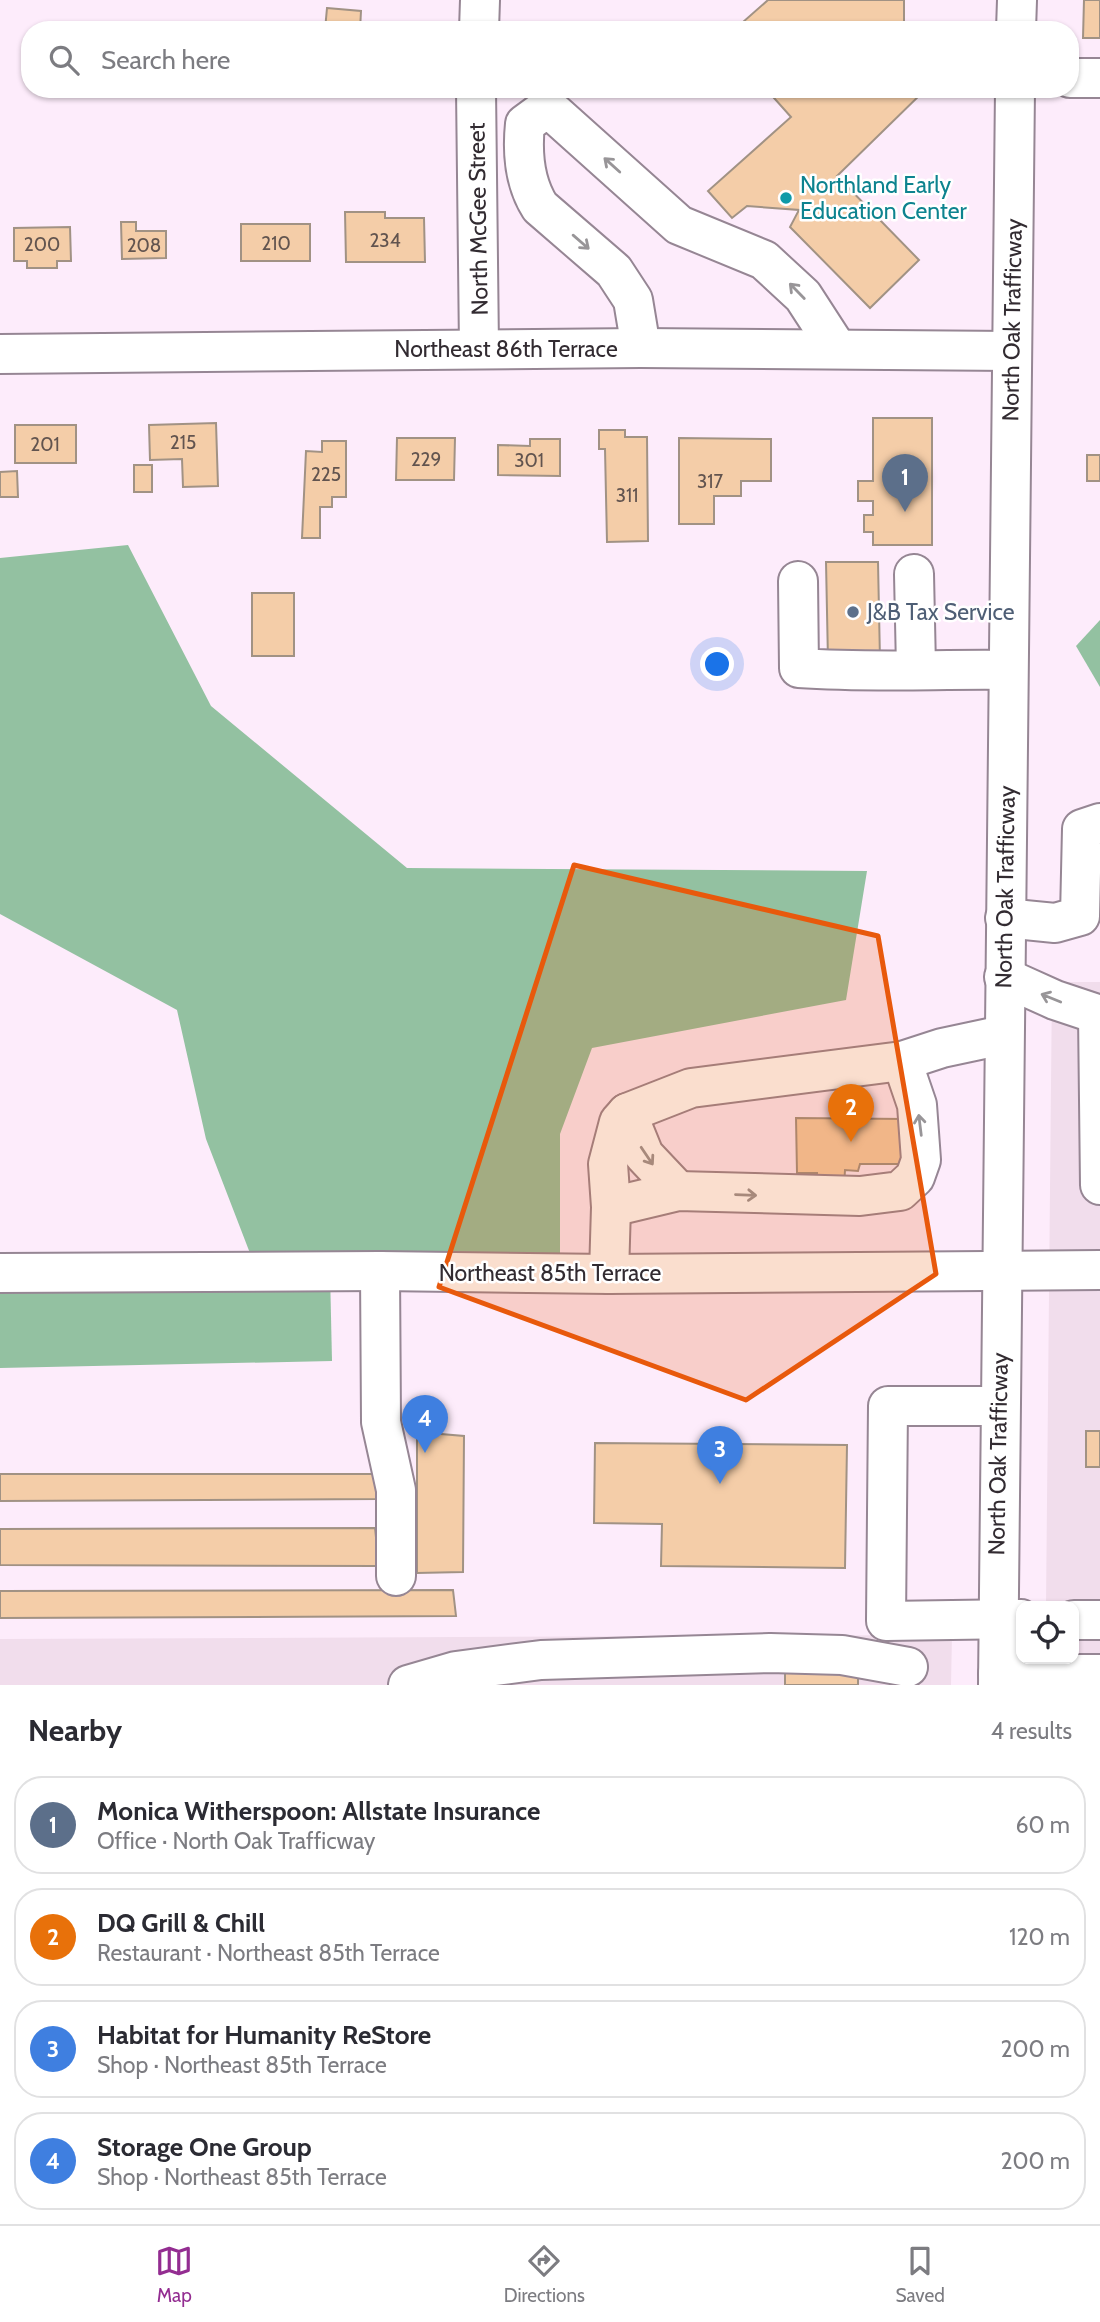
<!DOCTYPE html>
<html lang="en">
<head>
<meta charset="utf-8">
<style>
	:root { --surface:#fff; --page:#f7f7f7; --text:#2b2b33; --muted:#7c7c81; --line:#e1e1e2; --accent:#932d91 }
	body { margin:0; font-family:Cabin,sans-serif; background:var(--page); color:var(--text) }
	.controls { position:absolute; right:21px; bottom:21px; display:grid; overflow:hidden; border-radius:14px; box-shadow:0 2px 5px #0004 }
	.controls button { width:63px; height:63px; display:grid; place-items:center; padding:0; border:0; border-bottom:2px solid var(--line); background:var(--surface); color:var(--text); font:35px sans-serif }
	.you { position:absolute; left:718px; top:665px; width:24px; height:24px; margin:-18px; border:5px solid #fff; border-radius:50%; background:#1a73e8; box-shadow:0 0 0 10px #1a73e833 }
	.badge { display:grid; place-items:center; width:46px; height:46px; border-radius:50%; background:var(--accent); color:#fff; font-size:23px; font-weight:700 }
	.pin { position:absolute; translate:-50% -58px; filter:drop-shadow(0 2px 4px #0008) }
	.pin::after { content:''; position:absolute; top:37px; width:24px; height:21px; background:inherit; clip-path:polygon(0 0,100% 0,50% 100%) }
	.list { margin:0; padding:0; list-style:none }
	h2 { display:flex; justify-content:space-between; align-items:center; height:91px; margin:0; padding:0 28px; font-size:30px }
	h2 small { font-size:23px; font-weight:400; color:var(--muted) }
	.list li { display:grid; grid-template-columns:46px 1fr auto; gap:21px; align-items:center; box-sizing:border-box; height:98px; margin:0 14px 14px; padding:0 14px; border:2px solid var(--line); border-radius:28px }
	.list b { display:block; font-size:26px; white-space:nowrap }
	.list p { margin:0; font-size:23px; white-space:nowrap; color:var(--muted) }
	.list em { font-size:23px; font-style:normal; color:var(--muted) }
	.icon { flex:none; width:38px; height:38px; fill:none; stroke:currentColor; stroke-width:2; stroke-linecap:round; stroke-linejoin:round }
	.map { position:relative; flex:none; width:1100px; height:1685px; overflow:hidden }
	.search { position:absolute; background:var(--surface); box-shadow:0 2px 5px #0004; left:21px; right:21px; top:21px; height:77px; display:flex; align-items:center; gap:18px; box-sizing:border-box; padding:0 24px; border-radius:28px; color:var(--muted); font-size:26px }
	.sheet { height:539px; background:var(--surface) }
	nav { display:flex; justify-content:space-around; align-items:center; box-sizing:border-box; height:98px; border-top:2px solid var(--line); background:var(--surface); font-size:19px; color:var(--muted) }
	nav a { display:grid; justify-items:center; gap:4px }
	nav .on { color:var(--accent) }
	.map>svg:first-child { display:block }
	.commercial { fill:#f1ddec }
	.forest { fill:#93c1a1 }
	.building { fill:#f4cda8; stroke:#a19284; stroke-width:2 }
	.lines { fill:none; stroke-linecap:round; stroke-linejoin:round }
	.minor-casing { stroke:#968694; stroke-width:42 }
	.major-casing { stroke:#968694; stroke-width:42 }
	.minor { stroke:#fff; stroke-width:38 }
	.major { stroke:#fff; stroke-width:38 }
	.oneway { stroke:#989598 }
	.marked { fill:#e8590c; fill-opacity:0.2; stroke:#e8590c; stroke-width:5; stroke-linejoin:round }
	.culture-dot { fill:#0f9aa8; stroke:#fff; stroke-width:2.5 }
	.service-dot { fill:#5c6f8a; stroke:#fff; stroke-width:2.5 }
	.labels { text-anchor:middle; stroke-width:5; stroke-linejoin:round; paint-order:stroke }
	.number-label { font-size:19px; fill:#62544f }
	.culture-label { font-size:23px; fill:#0d838f; stroke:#fff; text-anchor:start }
	.street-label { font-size:23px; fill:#322b31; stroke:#fff }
	.service-label { font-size:23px; fill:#4e5e75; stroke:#fff; text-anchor:start }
</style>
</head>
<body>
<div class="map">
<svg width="1100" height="1685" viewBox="0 0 1100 1685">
	<rect width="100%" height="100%" fill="#fdecfb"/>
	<g class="commercial">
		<path d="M1052 982H1100V1685L1074 1659V1606H1046Z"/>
		<path d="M952 1635 951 1685H0V1639Z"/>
	</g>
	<g class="forest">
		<path d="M128 545 211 706 407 868 867 871 846 1000 592 1048 560 1134V1254L253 1261 206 1139 177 1010 0 914V558Z"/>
		<path d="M1100 620V687L1076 646Z"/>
		<path d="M330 1272 332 1361 0 1368V1274Z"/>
	</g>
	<g class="building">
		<path d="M768 0H904V29L932 30H734Z"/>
		<path d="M1084 0H1100V38H1083Z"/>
		<path d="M327 8 361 11 360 30H325Z"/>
		<path d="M766 89H926L837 176 919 260 870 308 790 227 799 210 747 206 732 218 708 191 791 117Z"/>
		<path d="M345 212H385V218H424L425 262H346Z"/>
		<path d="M121 222H136V231H166V258L122 259Z"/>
		<rect x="241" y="224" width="69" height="37"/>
		<path d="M70 227 71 261H57V268H27V261H14V228Z"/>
		<path d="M873 418H932V545H873V532H864V515H873V501H858V481H873Z"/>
		<path d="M216 423 218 486 183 487 182 459 150 460 149 425Z"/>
		<rect x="15" y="425" width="61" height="38"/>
		<path d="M599 430H625V437H647L648 541 607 542 605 449H599Z"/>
		<path d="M397 438H455L454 480H396Z"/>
		<path d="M679 438 771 439V481H741V496H714V524H679Z"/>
		<path d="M530 439H560V476L498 475V445L530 446Z"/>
		<path d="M322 441H346V497H332V507H320V538H302L306 451 322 452Z"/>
		<rect x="1087" y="455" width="13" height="26"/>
		<rect x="134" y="465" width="18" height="27"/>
		<path d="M17 471 18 497H0V472Z"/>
		<path d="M826 562H878L880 660 828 661Z"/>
		<rect x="252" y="593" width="42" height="63"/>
		<path d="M796 1118 906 1119 907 1164H860L858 1171 845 1170 844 1187 817 1189V1173H797Z"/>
		<rect x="1086" y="1431" width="14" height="36"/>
		<path d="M417 1432 464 1436 463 1572 417 1573Z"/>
		<path d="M595 1443 847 1445 845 1568 661 1566 662 1524 594 1523Z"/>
		<path d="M0 1474H378V1499L0 1501Z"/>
		<path d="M375 1528 379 1566 0 1565V1529Z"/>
		<path d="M453 1590 456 1616 0 1618V1591Z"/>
		<rect x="785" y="1670" width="73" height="15"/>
	</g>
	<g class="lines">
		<defs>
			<g id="minor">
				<path d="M479 30 480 0"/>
				<path d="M1070 78H1100"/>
				<path d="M476 89 479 348"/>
				<path d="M641 348 633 300 614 271 540 207C524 182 522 153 525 124L540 113H554L679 225 764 260 803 296 836 347"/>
				<path d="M0 354 641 348 1012 351"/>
				<path d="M914 574 916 668"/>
				<path d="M798 581 799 668C869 673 938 669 1008 670"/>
				<path d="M1005 918 1055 923 1080 916 1082 829 1100 823"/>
				<path d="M1004 977 1055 1000 1100 1015"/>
				<path d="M1098 1014 1100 1185"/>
				<path d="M627 1113 644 1155 678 1191"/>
				<path d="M611 1207 678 1191 860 1196 900 1191 915 1177 921 1160 917 1105 902 1061"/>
				<path d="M380 1271 381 1422 396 1490V1576"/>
				<path d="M0 1273 380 1271 609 1274 1100 1270"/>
				<path d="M609 1274 611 1207 608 1164 619 1122 627 1113 691 1088 902 1061 942 1048 1003 1035"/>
				<path d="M999 1406H888L886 1621 1021 1619"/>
				<path d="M1074 1620H1100"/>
				<path d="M998 1674H1100"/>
				<path d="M408 1685 456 1671 541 1660 770 1653 842 1655 908 1667"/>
			</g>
			<g id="major">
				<path d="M1016 30 1017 0"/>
				<path d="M998 1685 1015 89"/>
			</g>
		</defs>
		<use href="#minor" class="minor-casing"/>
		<use href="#major" class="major-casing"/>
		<use href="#minor" class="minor"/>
		<use href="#major" class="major"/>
	</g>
	<defs><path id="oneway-shaft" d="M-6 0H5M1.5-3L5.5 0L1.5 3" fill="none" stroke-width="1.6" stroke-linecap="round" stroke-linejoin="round" transform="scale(1.75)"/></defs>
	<g class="oneway">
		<use href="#oneway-shaft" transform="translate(612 165) rotate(-138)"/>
		<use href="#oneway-shaft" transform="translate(581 242) rotate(41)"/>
		<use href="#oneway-shaft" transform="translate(797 291) rotate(-134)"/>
		<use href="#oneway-shaft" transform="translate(1051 998) rotate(-158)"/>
		<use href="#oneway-shaft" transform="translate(920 1125) rotate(-97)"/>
		<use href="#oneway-shaft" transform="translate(647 1156) rotate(56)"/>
		<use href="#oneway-shaft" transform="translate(746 1195) rotate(2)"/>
	</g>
	<path class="marked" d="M574 865 878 936 936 1274 746 1400 439 1287Z"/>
	<circle class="culture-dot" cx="786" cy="198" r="7"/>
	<circle class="service-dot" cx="853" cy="612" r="7"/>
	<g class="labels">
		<g class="number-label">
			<text x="385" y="247">234</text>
			<text x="276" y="250">210</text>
			<text x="42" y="251">200</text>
			<text x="144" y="252">208</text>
			<text x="183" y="449">215</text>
			<text x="45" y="451">201</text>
			<text x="426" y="466">229</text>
			<text x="529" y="467">301</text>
			<text x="326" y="481">225</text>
			<text x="710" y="488">317</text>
			<text x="627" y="502">311</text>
		</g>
		<g class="culture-label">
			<text x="800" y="193">Northland Early<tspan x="800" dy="26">Education Center</tspan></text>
		</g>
		<g class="street-label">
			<text transform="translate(478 219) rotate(-91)" y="8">North McGee Street</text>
			<text transform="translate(1012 320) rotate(-89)" y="8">North Oak Trafficway</text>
			<text x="506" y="357">Northeast 86th Terrace</text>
			<text transform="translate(1005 887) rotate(-89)" y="8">North Oak Trafficway</text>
			<text x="550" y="1281">Northeast 85th Terrace</text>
			<text transform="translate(998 1454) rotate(-89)" y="8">North Oak Trafficway</text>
		</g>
		<g class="service-label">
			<text x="867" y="620">J&amp;B Tax Service</text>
		</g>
	</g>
</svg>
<div class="controls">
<button><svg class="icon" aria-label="locate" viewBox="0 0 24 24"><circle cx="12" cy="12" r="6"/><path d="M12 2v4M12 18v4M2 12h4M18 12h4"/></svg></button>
</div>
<div class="you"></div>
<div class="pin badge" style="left:905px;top:512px;background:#5c6f8a">1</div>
<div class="pin badge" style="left:851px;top:1142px;background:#e8710a">2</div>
<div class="pin badge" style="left:720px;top:1484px;background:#3f7fe0">3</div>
<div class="pin badge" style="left:425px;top:1453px;background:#3f7fe0">4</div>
<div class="search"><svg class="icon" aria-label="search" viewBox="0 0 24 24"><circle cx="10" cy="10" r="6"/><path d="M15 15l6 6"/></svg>Search here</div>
</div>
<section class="sheet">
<h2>Nearby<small>4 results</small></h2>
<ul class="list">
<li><span class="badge" style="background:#5c6f8a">1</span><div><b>Monica Witherspoon: Allstate Insurance</b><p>Office · North Oak Trafficway</p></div><em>60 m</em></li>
<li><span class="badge" style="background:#e8710a">2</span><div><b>DQ Grill &amp; Chill</b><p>Restaurant · Northeast 85th Terrace</p></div><em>120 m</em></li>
<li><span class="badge" style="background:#3f7fe0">3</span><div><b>Habitat for Humanity ReStore</b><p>Shop · Northeast 85th Terrace</p></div><em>200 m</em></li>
<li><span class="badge" style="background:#3f7fe0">4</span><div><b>Storage One Group</b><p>Shop · Northeast 85th Terrace</p></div><em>200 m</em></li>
</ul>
</section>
<nav>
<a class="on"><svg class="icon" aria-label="map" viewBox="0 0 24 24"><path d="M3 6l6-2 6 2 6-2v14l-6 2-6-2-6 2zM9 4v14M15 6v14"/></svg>Map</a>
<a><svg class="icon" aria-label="directions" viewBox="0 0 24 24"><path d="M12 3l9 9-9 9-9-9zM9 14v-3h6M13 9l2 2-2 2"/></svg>Directions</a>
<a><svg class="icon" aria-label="saved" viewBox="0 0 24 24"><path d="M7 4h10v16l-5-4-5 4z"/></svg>Saved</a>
</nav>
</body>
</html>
